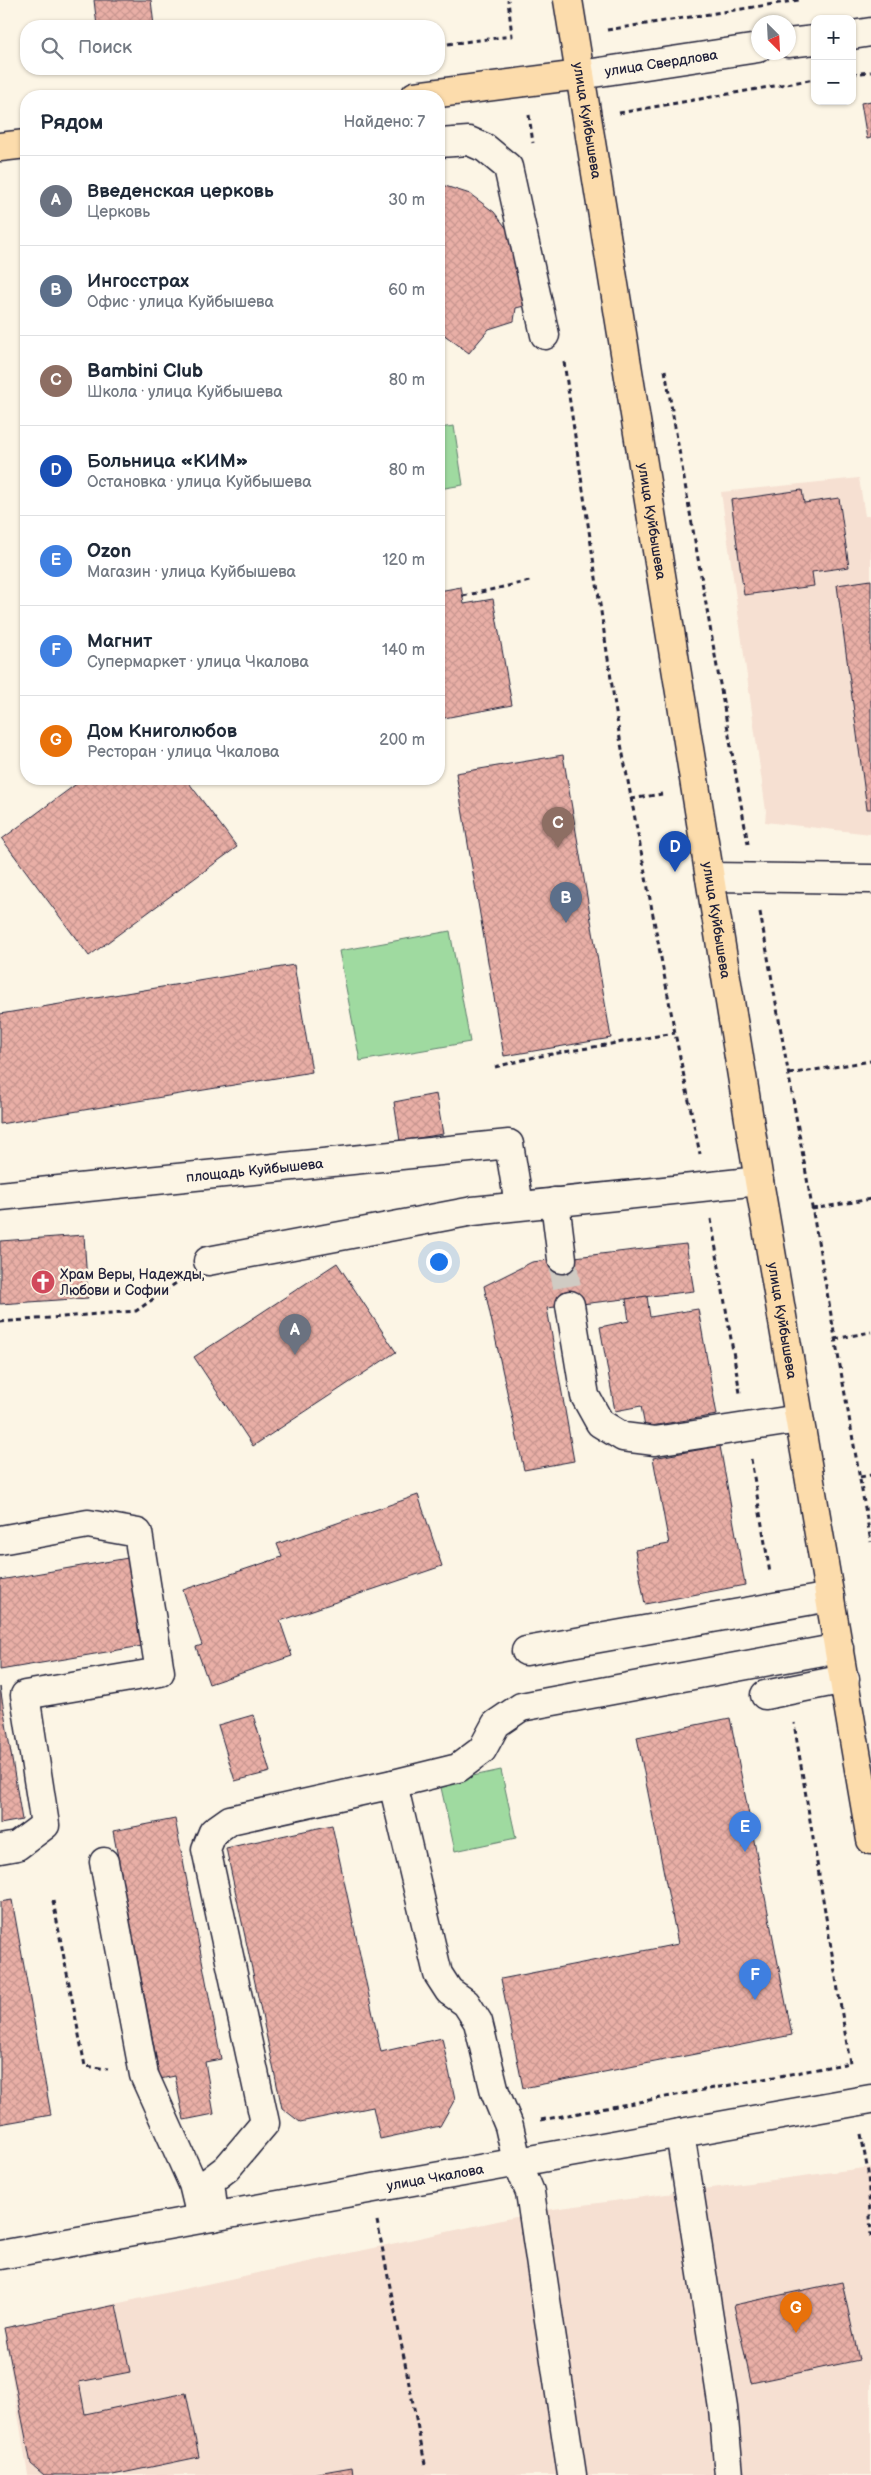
<!DOCTYPE html>
<html lang="ru">
<head>
<meta charset="utf-8">
<style>
	:root { --surface:#fff; --page:#f6f6f7; --text:#1f2937; --muted:#747a83; --line:#e0e1e3; --accent:#ea580c }
	body { margin:0; font-family:"Balsamiq Sans",sans-serif; background:var(--page); color:var(--text) }
	.controls { position:absolute; right:15px; top:15px; display:grid; overflow:hidden; border-radius:10px; box-shadow:0 1px 4px #0004 }
	.controls button { width:45px; height:45px; display:grid; place-items:center; padding:0; border:0; border-bottom:1px solid var(--line); background:var(--surface); color:var(--text); font:25px sans-serif }
	.compass { position:absolute; left:751px; top:15px; width:45px; height:45px; border-radius:50%; background:var(--surface); box-shadow:0 1px 4px #0004; rotate:156deg }
	.you { position:absolute; left:438px; top:1261px; width:18px; height:18px; margin:-12px; border:4px solid #fff; border-radius:50%; background:#1a73e8; box-shadow:0 0 0 8px #1a73e833 }
	.badge { display:grid; place-items:center; width:32px; height:32px; border-radius:50%; background:var(--accent); color:#fff; font-size:16px; font-weight:700 }
	.pin { position:absolute; translate:-50% -41px; filter:drop-shadow(0 1px 2px #0008) }
	.pin::after { content:''; position:absolute; top:26px; width:18px; height:15px; background:inherit; clip-path:polygon(0 0,100% 0,50% 100%) }
	.list { margin:0; padding:0; list-style:none }
	h2 { display:flex; justify-content:space-between; align-items:center; height:65px; margin:0; padding:0 20px; font-size:21px }
	h2 small { font-size:16px; font-weight:400; color:var(--muted) }
	.list li { display:grid; grid-template-columns:32px 1fr auto; gap:15px; align-items:center; box-sizing:border-box; height:90px; padding:0 20px; border-top:1px solid var(--line) }
	.list b { display:block; font-size:19px; white-space:nowrap }
	.list p { margin:0; font-size:16px; white-space:nowrap; color:var(--muted) }
	.list em { font-size:16px; font-style:normal; color:var(--muted) }
	.icon { flex:none; width:28px; height:28px; fill:none; stroke:currentColor; stroke-width:2; stroke-linecap:round; stroke-linejoin:round }
	.map { position:relative; flex:none; width:871px; height:2475px; overflow:hidden }
	.search { position:absolute; background:var(--surface); box-shadow:0 1px 4px #0004; left:20px; top:20px; width:425px; height:55px; display:flex; align-items:center; gap:12px; box-sizing:border-box; padding:0 18px; border-radius:20px; color:var(--muted); font-size:19px }
	.panel { position:absolute; background:var(--surface); box-shadow:0 1px 4px #0004; left:20px; top:90px; width:425px; height:695px; border-radius:20px }
	.map>svg:first-child { display:block }
	.built { fill:#f6e0d2 }
	.green { fill:#9fdaa0; stroke:#607e6e }
	.building { fill:url(#building-cross-hatch); stroke:#22223b }
	.lines { fill:none; stroke-linecap:round; stroke-linejoin:round }
	.minor-tunnel { stroke:#d0cbc3; stroke-width:28; stroke-dasharray:28 14; stroke-linecap:butt }
	.minor-casing { stroke:#22223b; stroke-width:31 }
	.major-casing { stroke:#22223b; stroke-width:31 }
	.path { stroke:#22223b; stroke-width:3; stroke-dasharray:5 4; stroke-linecap:butt }
	.minor { stroke:#fcf5e5; stroke-width:28 }
	.major { stroke:#fcdcac; stroke-width:28 }
	.labels { text-anchor:middle; stroke-width:5; stroke-linejoin:round; paint-order:stroke }
	.street-label { font-size:14px; fill:#22223b; stroke:#fcf5e5 }
	.poi-label { font-size:14px; fill:#22223b; stroke:#fcf5e5; text-anchor:start }
</style>
</head>
<body>
<div class="map">
<svg width="871" height="2475" viewBox="0 0 871 2475">
	<defs>
		<pattern id="building-cross-hatch" width="8" height="8" patternUnits="userSpaceOnUse" patternTransform="scale(1.25)"><rect width="8" height="8" fill="#e9afa6"/><path d="M0 0l8 8M0 8l8-8" fill="none" stroke="#c89690"/></pattern>
	</defs>
	<rect width="100%" height="100%" fill="#fcf5e5"/>
	<filter id="ink" filterUnits="userSpaceOnUse"><feTurbulence type="fractalNoise" baseFrequency=".02" numOctaves="2"/><feDisplacementMap in="SourceGraphic" scale="10" xChannelSelector="R" yChannelSelector="G"/><feConvolveMatrix kernelMatrix="1 2 1 2 8 2 1 2 1" color-interpolation-filters="sRGB"/></filter>
	<g filter="url(#ink)">
		<g class="built">
			<path d="M859 478 865 516H871V834L765 822 766 811 721 492Z"/>
			<path d="M871 2167V2475H28L4 2328 553 2209Z"/>
		</g>
		<g class="green">
			<path d="M454 426 463 485 439 489V428Z"/>
			<path d="M450 931 470 1042 360 1061 339 951Z"/>
			<path d="M501 1770 516 1838 455 1851 440 1783Z"/>
		</g>
		<g class="building">
			<path d="M94 0H151L154 26H97Z"/>
			<path d="M871 101V138L867 139 861 103Z"/>
			<path d="M439 184 470 194 494 212 511 234 524 280V306L516 308 514 321 489 329 469 353 439 331Z"/>
			<path d="M802 490 804 503 839 498 849 567 812 572 814 586 744 595 731 500Z"/>
			<path d="M871 580V809H867L837 585Z"/>
			<path d="M461 587 464 604 493 599 512 705 439 719V591Z"/>
			<path d="M563 755 611 1038 504 1056 456 773Z"/>
			<path d="M83 779H186L237 847 89 956 2 839Z"/>
			<path d="M294 965 312 1072 0 1124V1014Z"/>
			<path d="M436 1094 443 1134 400 1141 394 1102Z"/>
			<path d="M84 1235 88 1298 0 1304V1241Z"/>
			<path d="M686 1244 694 1291 547 1308 574 1461 524 1470 484 1286 532 1262Z"/>
			<path d="M337 1263 396 1352 253 1446 194 1357Z"/>
			<path d="M647 1296 650 1317 698 1309 717 1415 645 1427 641 1406 615 1411 600 1327 629 1321 626 1299Z"/>
			<path d="M720 1446 745 1585 645 1604 635 1550 669 1544 653 1458Z"/>
			<path d="M418 1495 442 1566 280 1621 292 1656 209 1684 196 1647 202 1645 183 1590 282 1557 277 1544Z"/>
			<path d="M128 1558 142 1646 0 1670V1580Z"/>
			<path d="M0 1687 22 1820 0 1824Z"/>
			<path d="M253 1715 270 1772 235 1781 218 1725Z"/>
			<path d="M730 1718 792 2035 523 2088 501 1979 678 1944 637 1737Z"/>
			<path d="M175 1819 221 2059 205 2062 214 2114 184 2120 175 2076 160 2079 113 1831Z"/>
			<path d="M332 1825 381 2052 442 2038 455 2099 440 2126 380 2139 373 2107 300 2122 282 2108 226 1848Z"/>
			<path d="M12 1900 51 2115 0 2124V1902Z"/>
			<path d="M842 2282 859 2360 751 2383 734 2305Z"/>
			<path d="M116 2305 130 2372 79 2382 85 2414 186 2393 199 2457 113 2475H44L31 2464 4 2328Z"/>
			<path d="M352 2467 353 2475H306Z"/>
		</g>
		<g class="lines">
			<path class="minor-tunnel" d="M562 1259 570 1305"/>
			<defs>
				<g id="minor">
					<path d="M852 35 871 32"/>
					<path d="M788 43 815 40"/>
					<path id="s1" d="M580 75 758 48"/>
					<path d="M439 143 469 141 485 148 508 167 545 335"/>
					<path d="M710 877 871 879"/>
					<path id="s2" d="M0 1196 509 1144 519 1205"/>
					<path d="M555 1202 562 1259"/>
					<path d="M208 1261 473 1211 759 1181"/>
					<path d="M570 1305 585 1396 600 1423 623 1437 655 1441 799 1419"/>
					<path d="M0 1540 88 1524 138 1533 160 1672 25 1695 45 1825 17 1846 0 1849"/>
					<path d="M526 1651 830 1597"/>
					<path d="M765 1695 845 1679"/>
					<path d="M393 1784 458 1768 482 1750 496 1724 521 1707 839 1648"/>
					<path d="M104 1862 144 2075 193 2184 201 2217"/>
					<path d="M680 2133 723 2408 729 2475"/>
					<path d="M214 2217 210 2181 227 2168 265 2123 206 1849 213 1832 230 1820 393 1784 438 1974 449 1991 466 2003 478 2022 495 2092 509 2126 517 2161 530 2192 572 2475"/>
					<path id="s3" d="M0 2255 871 2099"/>
				</g>
				<g id="major">
					<path id="s4" d="M568 0 759 1181 871 1840"/>
					<path d="M415 96 580 75"/>
					<path d="M0 147 26 144"/>
				</g>
			</defs>
			<use href="#minor" class="minor-casing"/>
			<use href="#major" class="major-casing"/>
			<g class="path">
				<path d="M607 30 799 0"/>
				<path d="M439 45 512 36 508 0"/>
				<path d="M852 74 871 72"/>
				<path d="M619 113 815 79"/>
				<path d="M529 115 533 143"/>
				<path d="M564 362 619 733 675 1033 700 1154"/>
				<path d="M665 370 748 844"/>
				<path d="M463 596 530 581"/>
				<path d="M631 799 662 794"/>
				<path d="M760 912 871 1542"/>
				<path d="M495 1067 535 1057 675 1033"/>
				<path d="M789 1074 871 1061"/>
				<path d="M812 1209 871 1199"/>
				<path d="M711 1219 740 1393"/>
				<path d="M0 1322 136 1311 182 1279"/>
				<path d="M835 1339 871 1332"/>
				<path d="M751 1459 770 1573"/>
				<path d="M860 1477 871 1475"/>
				<path d="M53 1901 85 2066 108 2069"/>
				<path d="M541 2120 850 2063 794 1723"/>
				<path d="M861 2134 868 2172 871 2237"/>
				<path d="M377 2221 425 2464"/>
			</g>
			<use href="#minor" class="minor"/>
			<use href="#major" class="major"/>
		</g>
	</g>
	<defs>
		<symbol id="church-disc" viewBox="-11 -11 22 22"><circle r="9.5" fill="#d1495b" stroke="#fcf5e5"/><path d="M-1.2-6h2.4v3.5h3.3v2.4h-3.3V6h-2.4V-.1h-3.3v-2.4h3.3Z" fill="#fff"/></symbol>
	</defs>
	<g fill-rule="evenodd">
		<use href="#church-disc" x="29" y="1268" width="28" height="28"/>
	</g>
	<g class="labels">
		<g class="street-label">
			<text dy="5" stroke="none"><textPath href="#s1" startOffset="82">улица Свердлова</textPath></text>
			<text dy="5" stroke="none"><textPath href="#s4" startOffset="122">улица Куйбышева</textPath></text>
			<text dy="5" stroke="none"><textPath href="#s4" startOffset="528">улица Куйбышева</textPath></text>
			<text dy="5" stroke="none"><textPath href="#s4" startOffset="932">улица Куйбышева</textPath></text>
			<text dy="5" stroke="none"><textPath href="#s2" startOffset="256">площадь Куйбышева</textPath></text>
			<text dy="5" stroke="none"><textPath href="#s4" startOffset="1338">улица Куйбышева</textPath></text>
			<text dy="5" stroke="none"><textPath href="#s3" startOffset="442">улица Чкалова</textPath></text>
		</g>
		<g class="poi-label">
			<text x="60" y="1279">Храм Веры, Надежды,<tspan x="60" dy="16">Любови и Софии</tspan></text>
		</g>
	</g>
</svg>
<div class="controls">
<button>+</button>
<button>−</button>
</div>
<svg class="compass" viewBox="-18 -18 36 36"><path d="M0-13l5 13h-10z" fill="#e53935"/><path d="M0 13l5-13h-10z" fill="#747a83"/></svg>
<div class="you"></div>
<div class="pin badge" style="left:295px;top:1355px;background:#6b7280">A</div>
<div class="pin badge" style="left:566px;top:923px;background:#5c6f8a">B</div>
<div class="pin badge" style="left:558px;top:848px;background:#8d6e63">C</div>
<div class="pin badge" style="left:675px;top:872px;background:#1a4fb4">D</div>
<div class="pin badge" style="left:745px;top:1852px;background:#3f7fe0">E</div>
<div class="pin badge" style="left:755px;top:2000px;background:#3f7fe0">F</div>
<div class="pin badge" style="left:796px;top:2333px;background:#e8710a">G</div>
<div class="search"><svg class="icon" aria-label="search" viewBox="0 0 24 24"><circle cx="10" cy="10" r="6"/><path d="M15 15l6 6"/></svg>Поиск</div>
<section class="panel">
<h2>Рядом<small>Найдено: 7</small></h2>
<ul class="list">
<li><span class="badge" style="background:#6b7280">A</span><div><b>Введенская церковь</b><p>Церковь</p></div><em>30 m</em></li>
<li><span class="badge" style="background:#5c6f8a">B</span><div><b>Ингосстрах</b><p>Офис · улица Куйбышева</p></div><em>60 m</em></li>
<li><span class="badge" style="background:#8d6e63">C</span><div><b>Bambini Club</b><p>Школа · улица Куйбышева</p></div><em>80 m</em></li>
<li><span class="badge" style="background:#1a4fb4">D</span><div><b>Больница «КИМ»</b><p>Остановка · улица Куйбышева</p></div><em>80 m</em></li>
<li><span class="badge" style="background:#3f7fe0">E</span><div><b>Ozon</b><p>Магазин · улица Куйбышева</p></div><em>120 m</em></li>
<li><span class="badge" style="background:#3f7fe0">F</span><div><b>Магнит</b><p>Супермаркет · улица Чкалова</p></div><em>140 m</em></li>
<li><span class="badge" style="background:#e8710a">G</span><div><b>Дом Книголюбов</b><p>Ресторан · улица Чкалова</p></div><em>200 m</em></li>
</ul>
</section>
</div>
</body>
</html>
